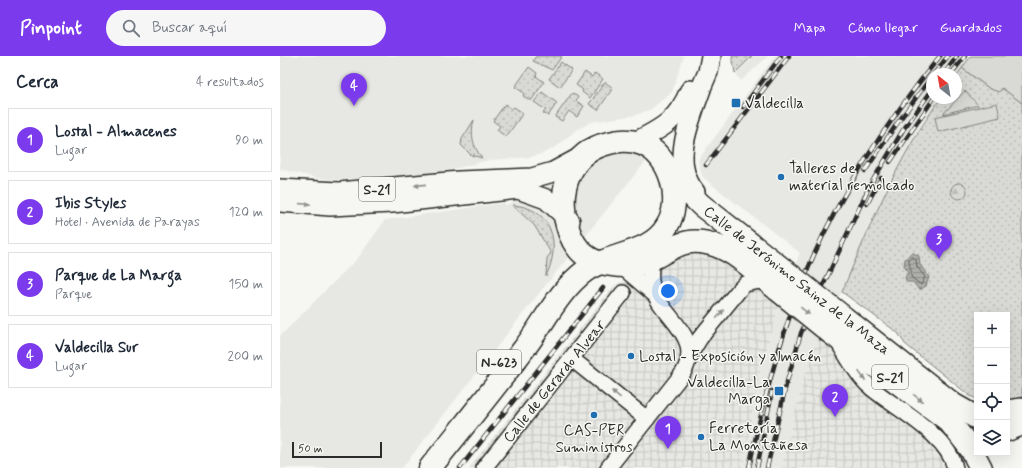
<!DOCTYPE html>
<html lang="es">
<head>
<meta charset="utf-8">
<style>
	:root { --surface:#fff; --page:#f6f6f7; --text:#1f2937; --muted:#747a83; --line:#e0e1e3; --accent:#7c3aed }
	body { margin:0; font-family:Mynerve,sans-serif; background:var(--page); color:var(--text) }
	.controls { position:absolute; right:12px; bottom:12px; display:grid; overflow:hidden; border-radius:0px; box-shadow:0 4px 16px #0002 }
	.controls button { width:36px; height:36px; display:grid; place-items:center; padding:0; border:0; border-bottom:1px solid var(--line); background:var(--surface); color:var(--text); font:20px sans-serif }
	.compass { position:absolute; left:646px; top:12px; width:36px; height:36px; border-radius:50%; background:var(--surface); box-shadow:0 4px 16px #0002; rotate:329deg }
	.scale { position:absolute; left:12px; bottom:10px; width:90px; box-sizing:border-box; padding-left:4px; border:2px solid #2b2b2b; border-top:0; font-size:11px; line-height:14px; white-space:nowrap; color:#2b2b2b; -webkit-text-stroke:3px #f6f6f2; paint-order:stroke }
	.you { position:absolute; left:388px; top:235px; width:14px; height:14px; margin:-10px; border:3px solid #fff; border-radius:50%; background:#1a73e8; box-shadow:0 0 0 6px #1a73e833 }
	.badge { display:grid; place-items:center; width:26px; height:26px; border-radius:50%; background:var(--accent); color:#fff; font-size:13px; font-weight:700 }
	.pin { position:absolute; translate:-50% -33px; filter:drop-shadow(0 1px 2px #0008) }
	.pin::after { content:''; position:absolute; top:21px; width:14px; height:12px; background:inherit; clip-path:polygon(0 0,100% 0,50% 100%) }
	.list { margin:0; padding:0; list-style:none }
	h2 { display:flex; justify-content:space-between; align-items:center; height:52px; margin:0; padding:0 16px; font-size:17px }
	h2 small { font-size:13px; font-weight:400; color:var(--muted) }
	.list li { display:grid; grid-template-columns:26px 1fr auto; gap:12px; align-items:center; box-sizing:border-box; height:64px; margin:0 8px 8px; padding:0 8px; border:1px solid var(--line); border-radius:0px }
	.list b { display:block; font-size:15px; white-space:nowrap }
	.list p { margin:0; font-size:13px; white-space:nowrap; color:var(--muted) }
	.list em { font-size:13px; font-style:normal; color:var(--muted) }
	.icon { flex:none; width:22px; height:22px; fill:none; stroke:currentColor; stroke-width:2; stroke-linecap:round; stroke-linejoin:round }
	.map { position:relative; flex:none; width:742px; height:412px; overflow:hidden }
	header { display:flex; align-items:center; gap:24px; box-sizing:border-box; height:56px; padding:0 20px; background:var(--accent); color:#fff }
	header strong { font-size:19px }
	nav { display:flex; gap:22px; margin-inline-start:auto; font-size:14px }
	.search { width:280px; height:36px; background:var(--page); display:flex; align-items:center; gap:10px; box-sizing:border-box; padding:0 14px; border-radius:22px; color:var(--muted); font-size:15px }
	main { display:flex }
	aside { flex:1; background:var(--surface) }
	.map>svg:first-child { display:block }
	.built { fill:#e7e7e3 }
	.industrial { fill:url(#industrial-grid) }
	.green { fill:url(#green-dots); stroke:#828280 }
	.forest { fill:url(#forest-firs); stroke:#828280 }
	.pitch { fill:#d9d9d5; stroke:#828280 }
	.water { fill:url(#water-rules); stroke:#7a7a78 }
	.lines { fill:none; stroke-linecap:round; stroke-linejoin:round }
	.shore { stroke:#5f5f5e; stroke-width:1 }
	.minor-casing { stroke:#2b2b2b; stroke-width:18 }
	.major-casing { stroke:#2b2b2b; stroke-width:22 }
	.highway-casing { stroke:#2b2b2b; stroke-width:25 }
	.minor { stroke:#f6f6f2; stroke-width:15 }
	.major { stroke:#f6f6f2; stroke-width:19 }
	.highway { stroke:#f6f6f2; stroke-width:22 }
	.rail-casing { stroke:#2b2b2b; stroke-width:4.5 }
	.rail { stroke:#f6f6f2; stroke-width:3; stroke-dasharray:9; stroke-linecap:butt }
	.highway-bridge-casing { stroke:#2b2b2b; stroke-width:25; stroke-linecap:butt }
	.highway-bridge { stroke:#f6f6f2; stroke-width:22 }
	.oneway { fill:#90908e }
	.poi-dot { fill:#1f6fb2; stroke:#f6f6f2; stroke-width:1.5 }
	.labels { text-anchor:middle; stroke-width:3; stroke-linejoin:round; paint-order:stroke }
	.shield { fill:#f6f6f2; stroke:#686867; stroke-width:1 }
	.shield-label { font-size:14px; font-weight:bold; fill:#2b2b2b }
	.poi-label { font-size:15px; fill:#2b2b2b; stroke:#f6f6f2; text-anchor:start }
	.street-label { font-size:15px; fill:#2b2b2b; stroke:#f6f6f2 }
</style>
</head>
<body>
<header>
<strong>Pinpoint</strong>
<div class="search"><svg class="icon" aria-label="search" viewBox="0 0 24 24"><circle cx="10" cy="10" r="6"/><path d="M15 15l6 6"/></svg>Buscar aquí</div>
<nav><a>Mapa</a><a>Cómo llegar</a><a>Guardados</a></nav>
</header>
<main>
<aside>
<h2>Cerca<small>4 resultados</small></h2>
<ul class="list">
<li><span class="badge">1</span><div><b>Lostal - Almacenes</b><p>Lugar</p></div><em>90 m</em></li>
<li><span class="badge">2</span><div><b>Ibis Styles</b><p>Hotel · Avenida de Parayas</p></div><em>120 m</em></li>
<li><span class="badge">3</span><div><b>Parque de La Marga</b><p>Parque</p></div><em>150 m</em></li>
<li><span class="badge">4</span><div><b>Valdecilla Sur</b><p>Lugar</p></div><em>200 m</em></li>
</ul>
</aside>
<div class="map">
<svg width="742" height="412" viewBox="0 0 742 412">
	<defs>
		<pattern id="industrial-grid" width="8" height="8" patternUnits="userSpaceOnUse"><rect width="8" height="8" fill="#e7e7e3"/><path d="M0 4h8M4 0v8" fill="none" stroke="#c6c6c3"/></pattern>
		<pattern id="green-dots" width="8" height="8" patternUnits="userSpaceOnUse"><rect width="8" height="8" fill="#d9d9d5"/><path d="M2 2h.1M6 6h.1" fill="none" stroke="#babab7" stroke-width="1.8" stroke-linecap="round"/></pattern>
		<pattern id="forest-firs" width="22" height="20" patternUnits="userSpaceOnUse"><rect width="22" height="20" fill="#d9d9d5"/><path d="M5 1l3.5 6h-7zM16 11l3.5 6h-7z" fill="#babab7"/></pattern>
		<pattern id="water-rules" width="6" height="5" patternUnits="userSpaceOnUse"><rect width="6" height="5" fill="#aeaeab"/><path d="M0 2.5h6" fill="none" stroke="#8e8e8b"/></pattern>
	</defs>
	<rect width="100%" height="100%" fill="#f6f6f2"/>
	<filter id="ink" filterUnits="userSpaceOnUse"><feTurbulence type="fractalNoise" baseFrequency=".025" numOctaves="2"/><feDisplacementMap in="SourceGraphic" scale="8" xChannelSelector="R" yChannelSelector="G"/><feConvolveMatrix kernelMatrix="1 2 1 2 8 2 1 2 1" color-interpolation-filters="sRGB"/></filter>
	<g filter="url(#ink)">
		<g class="built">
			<path d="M0 0H404L392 36 371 53 356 59 311 66 295 75 277 90 264 97 251 101 209 104 174 113 125 121 64 124 37 122 0 113Z"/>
			<path d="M472 0H488L461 25 455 17Z"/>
			<path d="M495 0H691L676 21V18H652V42H661L643 66 615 118 590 169 562 236 537 279 525 317 501 412H463L478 324 500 247 520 197 430 127 422 120 418 104Z"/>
			<path d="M368 68 378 90 256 241 122 412H0V280L78 202 105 164 223 147 227 149Z"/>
		</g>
		<g class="industrial">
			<path d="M410 197 430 198 450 209 500 247 478 324 463 412H189L334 230 388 203Z"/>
			<path d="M538 277 666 376 679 395 684 412H501L525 317Z"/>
		</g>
		<g class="green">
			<path d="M256 0H282L272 14 253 5Z"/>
			<path d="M452 0H472L455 17Z"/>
			<path d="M281 6 292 14 280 31 269 23Z"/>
			<path d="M249 11 257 17 256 20 264 26 251 45 243 40 244 37 235 31Z"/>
			<path d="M682 12 710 33 722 32 742 47V342L727 346V259H697V343L690 340 625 288 618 277 562 236C590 169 618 101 661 42H676V21Z"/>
			<path d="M305 16 312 21 315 17 323 23 310 42 302 36 303 34 296 29Z"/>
			<path d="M325 26 333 32 318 54 309 48Z"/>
			<path d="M262 36 277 47 268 60 263 57 266 54 254 46Z"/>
			<path d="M292 37 298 41 296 45 304 50 297 61 289 55 282 65 275 61Z"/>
			<path d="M225 48 232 53 234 51 243 57 226 81 217 74 220 70 213 65Z"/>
			<path d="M194 64C190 78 193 91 202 102L191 99 181 89 182 83Z"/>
			<path d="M232 149C272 151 282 188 266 220L267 202 271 197 254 169Z"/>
		</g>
		<circle class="forest" cx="679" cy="135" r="8"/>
		<g class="pitch">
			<path d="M691 0H742V47L722 32 719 36 710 33 682 12Z"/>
			<path d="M685 35 698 49 663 58Z"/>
			<path d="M717 47 720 61 658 76 655 61Z"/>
		</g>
		<path class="water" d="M632 196 639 200 640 209 649 221 646 230 639 234 633 226H627L625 222 628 216 624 210 625 203Z"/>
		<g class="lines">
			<path class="shore" d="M632 201 636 203 637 211 645 221 641 229 631 221C633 214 628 210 629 203Z"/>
			<defs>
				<g id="minor">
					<path d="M337 210 347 215 375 239"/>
					<path d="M560 289C568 302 577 319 588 329 612 351 668 378 675 412"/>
					<path d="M409 300 420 282 459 234 465 228 485 224"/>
					<path d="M292 303 367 363"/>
					<path d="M204 412 343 237"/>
					<path d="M328 412 403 317C425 279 380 262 372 230 369 219 371 207 375 196"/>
				</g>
				<g id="major">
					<path d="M416 44 428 16 431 0"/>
					<path d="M355 86C383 72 398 64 410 34"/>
					<path d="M0 133 59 136 179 125 252 122 273 116 301 101"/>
					<path d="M415 136C390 106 410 65 421 33"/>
					<path d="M0 146 50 150 112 147 238 133 266 143 290 165"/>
					<path d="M727 354 742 352"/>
				</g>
				<g id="highway">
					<path d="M399 123 409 137 421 149 510 219"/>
					<path d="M562 260 674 349 697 362"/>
					<path d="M551 277 669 365 691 393 701 412"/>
					<path d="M727 374 742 368"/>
					<path d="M150 412C181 373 213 334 243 294 263 269 278 235 305 215 331 196 370 199 387 170 403 145 391 99 362 88 351 84 340 84 329 87 290 96 277 134 287 169 292 188 302 202 321 207 334 210 347 211 359 208 389 199 400 176 437 190 459 198 479 219 498 234"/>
				</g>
			</defs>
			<use href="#minor" class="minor-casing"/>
			<use href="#major" class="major-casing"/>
			<use href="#highway" class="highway-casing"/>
			<use href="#minor" class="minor"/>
			<use href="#major" class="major"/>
			<use href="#highway" class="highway"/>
			<defs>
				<g id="rail">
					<path d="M654 18 668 0"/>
					<path d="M664 18 677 0"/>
					<path d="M671 18 685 0"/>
					<path d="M463 51 501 0"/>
					<path d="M610 106 654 42"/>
					<path d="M426 109 509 0"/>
					<path d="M585 115 616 69 652 20"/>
					<path d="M587 148 601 122"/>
					<path d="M180 412 323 232"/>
					<path d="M469 412C484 340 503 269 533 201 565 129 610 62 660 0"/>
					<path d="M477 412 492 335"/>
					<path d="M487 412 506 329 521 277 589 131 623 74 652 34"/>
				</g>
			</defs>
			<use href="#rail" class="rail-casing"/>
			<use href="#rail" class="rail"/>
			<defs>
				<g id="highway-bridge">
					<path d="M510 219 562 260"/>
					<path d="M498 234 551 277"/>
				</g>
			</defs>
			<use href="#highway-bridge" class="highway-bridge-casing"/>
			<use href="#highway-bridge" class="highway-bridge"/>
		</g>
		<defs><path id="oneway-solid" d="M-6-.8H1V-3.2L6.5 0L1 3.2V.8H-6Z"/></defs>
		<g class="oneway">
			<use href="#oneway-solid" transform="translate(140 129) rotate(174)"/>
			<use href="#oneway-solid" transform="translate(25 148) rotate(4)"/>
			<use href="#oneway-solid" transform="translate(525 255) rotate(39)"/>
			<use href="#oneway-solid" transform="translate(440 258) rotate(-51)"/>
			<use href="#oneway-solid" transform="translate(582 320) rotate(55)"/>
			<use href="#oneway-solid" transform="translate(336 338) rotate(-141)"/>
			<use href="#oneway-solid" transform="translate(638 342) rotate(37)"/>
		</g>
	</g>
	<g class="poi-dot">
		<rect x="451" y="42" width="10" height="10" rx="2"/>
		<circle cx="501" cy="121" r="4"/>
		<circle cx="351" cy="300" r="4"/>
		<rect x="494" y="330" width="10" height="10" rx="2"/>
		<circle cx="314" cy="359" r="4"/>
		<circle cx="421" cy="381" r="4"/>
	</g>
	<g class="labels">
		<g class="shield">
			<rect x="79" y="121" width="36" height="24" rx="3"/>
			<rect x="197" y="294" width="44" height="24" rx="3"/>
			<rect x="592" y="309" width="36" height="24" rx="3"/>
		</g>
		<g class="shield-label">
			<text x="97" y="138">S-21</text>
			<text x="219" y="311">N-623</text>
			<text x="610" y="326">S-21</text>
		</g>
		<g class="poi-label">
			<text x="465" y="52">Valdecilla</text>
			<text x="509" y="117">Talleres de<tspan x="509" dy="17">material remolcado</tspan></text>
			<text x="359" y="305">Lostal - Exposición y almacén</text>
			<text x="490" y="331" text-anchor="end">Valdecilla-La<tspan x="490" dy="17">Marga</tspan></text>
			<text x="429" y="377">Ferretería<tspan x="429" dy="17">La Montañesa</tspan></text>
			<text x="314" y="379" text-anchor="middle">CAS-PER<tspan x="314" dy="17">Suministros</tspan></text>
		</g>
		<g class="street-label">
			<text transform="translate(517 224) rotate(38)" y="5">Calle de Jerónimo Sainz de la Maza</text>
			<text transform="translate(274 325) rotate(-51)" y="5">Calle de Gerardo Alvear</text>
		</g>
	</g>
</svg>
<div class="controls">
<button>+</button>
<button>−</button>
<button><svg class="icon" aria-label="locate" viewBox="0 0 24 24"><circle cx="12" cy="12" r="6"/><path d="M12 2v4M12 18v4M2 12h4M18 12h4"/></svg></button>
<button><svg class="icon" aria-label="layers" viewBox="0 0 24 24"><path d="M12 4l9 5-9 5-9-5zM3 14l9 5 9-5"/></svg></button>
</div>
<svg class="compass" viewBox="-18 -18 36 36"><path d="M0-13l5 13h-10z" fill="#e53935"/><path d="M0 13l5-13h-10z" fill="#747a83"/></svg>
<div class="scale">50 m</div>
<div class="you"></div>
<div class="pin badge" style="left:388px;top:393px">1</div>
<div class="pin badge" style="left:555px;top:361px">2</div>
<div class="pin badge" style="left:659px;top:203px">3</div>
<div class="pin badge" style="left:74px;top:50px">4</div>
</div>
</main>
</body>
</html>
